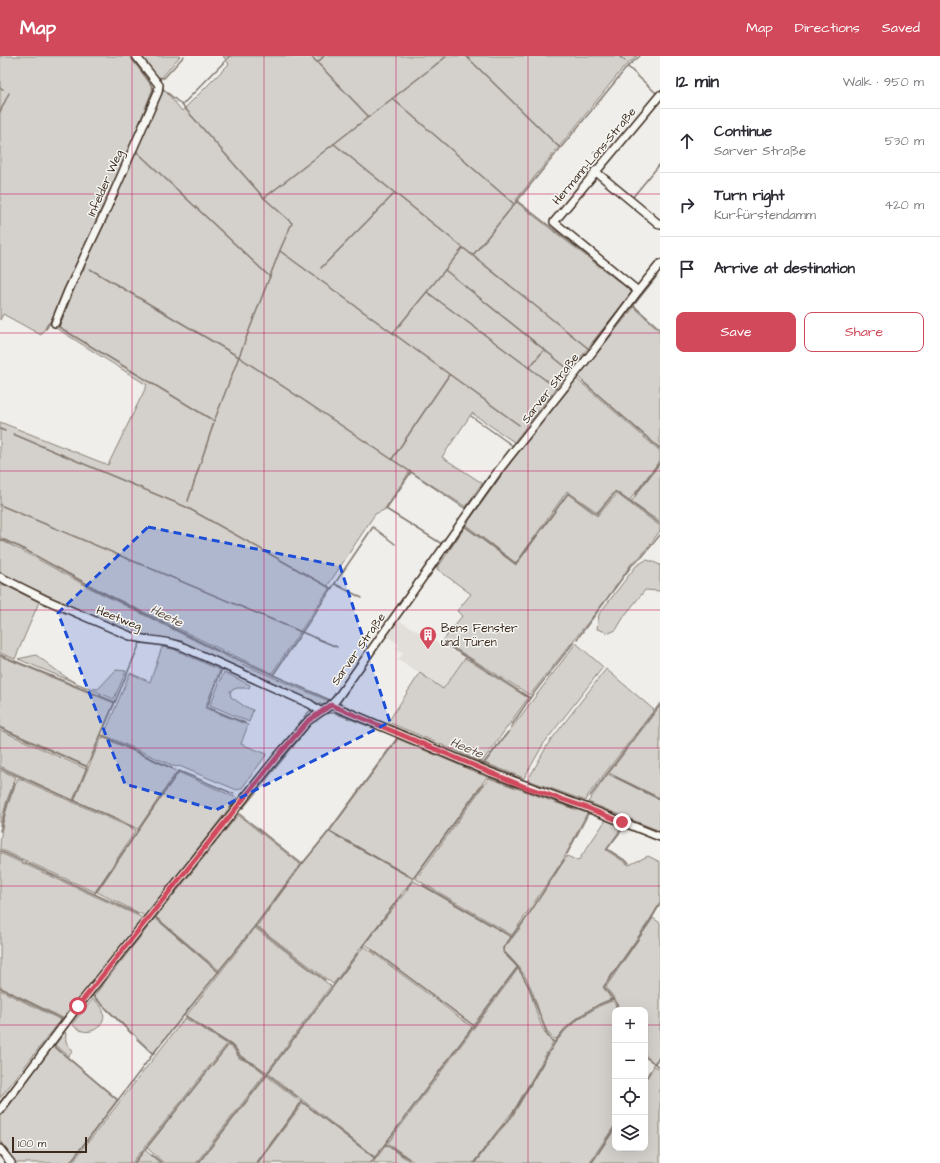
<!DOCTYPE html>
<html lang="en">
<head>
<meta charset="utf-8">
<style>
	:root { --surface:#fff; --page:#f2f2f3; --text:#2b2b33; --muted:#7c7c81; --line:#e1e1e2; --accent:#d1495b }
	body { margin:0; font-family:"Architects Daughter",sans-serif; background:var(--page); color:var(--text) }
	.controls { position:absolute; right:12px; bottom:12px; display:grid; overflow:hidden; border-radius:8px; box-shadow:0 4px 16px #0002 }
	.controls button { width:36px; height:36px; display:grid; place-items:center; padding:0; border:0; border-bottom:1px solid var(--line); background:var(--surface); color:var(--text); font:20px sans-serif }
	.scale { position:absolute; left:12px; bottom:10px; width:75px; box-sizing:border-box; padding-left:4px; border:2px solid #3b2a1e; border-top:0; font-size:11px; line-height:14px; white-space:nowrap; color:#3b2a1e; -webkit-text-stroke:3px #f6f6f2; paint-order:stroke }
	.stop { position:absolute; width:12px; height:12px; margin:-9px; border:3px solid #d1495b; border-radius:50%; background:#fff }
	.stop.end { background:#d1495b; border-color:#fff; box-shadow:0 1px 4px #0008 }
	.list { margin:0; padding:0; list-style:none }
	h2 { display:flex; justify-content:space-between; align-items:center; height:52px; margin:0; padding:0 16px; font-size:17px }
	h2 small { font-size:13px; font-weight:400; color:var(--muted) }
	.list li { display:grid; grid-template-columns:26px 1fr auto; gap:12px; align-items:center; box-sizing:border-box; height:64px; padding:0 16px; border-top:1px solid var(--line) }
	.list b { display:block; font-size:15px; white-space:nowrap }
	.list p { margin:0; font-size:13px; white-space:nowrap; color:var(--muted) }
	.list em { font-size:13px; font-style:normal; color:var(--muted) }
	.actions { display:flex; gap:8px; padding:12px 16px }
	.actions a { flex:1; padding:9px 0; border:1px solid var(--accent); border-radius:8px; text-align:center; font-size:14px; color:var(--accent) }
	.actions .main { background:var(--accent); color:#fff }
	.icon { flex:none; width:22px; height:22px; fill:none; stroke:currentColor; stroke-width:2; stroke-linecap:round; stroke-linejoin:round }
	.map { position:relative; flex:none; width:660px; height:1107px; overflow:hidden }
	header { display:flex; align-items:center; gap:24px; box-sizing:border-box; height:56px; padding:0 20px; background:var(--accent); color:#fff }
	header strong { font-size:19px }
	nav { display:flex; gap:22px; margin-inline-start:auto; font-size:14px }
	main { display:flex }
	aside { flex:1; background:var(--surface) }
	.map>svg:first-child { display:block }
	.built { fill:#e2dfdb }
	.green { fill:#d4d1cc; stroke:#887e75 }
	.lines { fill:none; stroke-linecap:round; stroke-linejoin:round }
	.stream { stroke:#81766d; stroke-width:1.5 }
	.minor-casing { stroke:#3b2a1e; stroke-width:10 }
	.minor { stroke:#f6f6f2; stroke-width:7 }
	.route { stroke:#d1495b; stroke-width:5 }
	.marked { fill:#1d4ed8; fill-opacity:0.2; stroke:#1d4ed8; stroke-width:3; stroke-dasharray:8 5; stroke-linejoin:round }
	.grid { fill:none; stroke:#c2185b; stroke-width:1; stroke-opacity:0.55 }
	.labels { text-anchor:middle; stroke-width:3; stroke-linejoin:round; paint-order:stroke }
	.street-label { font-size:12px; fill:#3b2a1e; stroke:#f6f6f2 }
	.poi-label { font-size:12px; fill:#3b2a1e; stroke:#f6f6f2; text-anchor:start }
	.water-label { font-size:13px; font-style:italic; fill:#64564c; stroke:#f6f6f2 }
</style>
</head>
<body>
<header>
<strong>Map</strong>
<nav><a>Map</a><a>Directions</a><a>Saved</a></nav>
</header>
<main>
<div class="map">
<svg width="660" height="1107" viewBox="0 0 660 1107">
	<rect width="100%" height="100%" fill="#efeeea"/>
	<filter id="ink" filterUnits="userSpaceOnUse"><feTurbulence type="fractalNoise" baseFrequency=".025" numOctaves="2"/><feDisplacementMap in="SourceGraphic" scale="8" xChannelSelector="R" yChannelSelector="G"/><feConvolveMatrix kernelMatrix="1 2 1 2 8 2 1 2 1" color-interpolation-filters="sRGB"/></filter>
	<g filter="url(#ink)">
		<path class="built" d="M396 563 465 602 443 633 398 604 403 597 396 593 399 588 385 579Z"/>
		<g class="green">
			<path d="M0 0H180L158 26 182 55 229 8 223 0H637L624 11 515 145 632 236 514 386 472 357 442 401 482 427 466 451 410 415 384 454 375 458 328 529 329 533 272 617 224 595 109 539 0 481V366L108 409 147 329 48 267 41 279 3 258 0 264Z"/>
			<path d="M634 251 660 275V392L578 321Z"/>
			<path d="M577 323 660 395V404L629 445 615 435 597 456 567 435 516 507 466 469 514 402Z"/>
			<path d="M660 407V466L631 446Z"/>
			<path d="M568 438 597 460 617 438 660 470V475L641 500 631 508 616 531 530 639 443 585 462 560 457 555 471 538 437 513 465 471 516 509Z"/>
			<path d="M0 484 21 494 90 532 240 607 331 646 323 649 314 646 231 610 118 571 10 522 0 517Z"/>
			<path d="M646 504 651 505 660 509V535L645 534 625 559 616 574 609 577 597 573 599 558 636 510Z"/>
			<path d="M0 527 39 546 15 603 0 597Z"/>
			<path d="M576 587 603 611 544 687 524 722 485 707Z"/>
			<path d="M162 591 173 593 220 614 205 652 248 669 241 688 267 698 242 732 237 734 179 710 176 711 104 679 130 617 150 626Z"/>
			<path d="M36 599C55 612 74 632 98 633L116 614 126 615 114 643 18 603Z"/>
			<path d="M0 600 114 647 87 710 0 671Z"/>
			<path d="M465 602 528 642 482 706 388 666 420 617 443 633Z"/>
			<path d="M606 613 654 654 588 739 586 745 528 724 548 688Z"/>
			<path d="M224 616 250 629 249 632H237L230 635 231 641 244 650 253 654 249 666 210 649Z"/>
			<path d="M660 650V742L609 717Z"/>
			<path d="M0 674 86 713 73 744 0 710Z"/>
			<path d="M102 681 177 715 138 773 74 744Z"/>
			<path d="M398 683 487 721 413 822 330 775Z"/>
			<path d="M0 714 16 721 7 744 0 770Z"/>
			<path d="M178 716 237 742 145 860 97 836Z"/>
			<path d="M608 718 660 744V775L588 746Z"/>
			<path d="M18 722 136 774 95 836 0 793C0 768 9 745 18 722Z"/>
			<path d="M489 722 568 751 587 757 563 804 512 879 416 823Z"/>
			<path d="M238 759 300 808 254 871 219 914 156 861Z"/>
			<path d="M606 764 622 771 606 794 629 809 648 800 660 806V847L649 865 603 931 611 943C589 952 571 964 556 983L552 982C540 967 538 947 530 930 524 916 515 906 504 895L505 891 518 875 567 800 578 805Z"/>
			<path d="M329 776 413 823 333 928 257 870 302 809Z"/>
			<path d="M0 797 143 862 63 962 0 931Z"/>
			<path d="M414 825 511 881 503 892V897L517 911 473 969 365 888Z"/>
			<path d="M155 862 218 916 153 997 94 940Z"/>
			<path d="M653 862 660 867V1000L654 1007 645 999V954H619L617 946 606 931Z"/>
			<path d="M255 872 331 930 267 1016 255 1008 241 1000 235 991 186 960Z"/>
			<path d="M364 890 472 971 375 1101 268 1017Z"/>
			<path d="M518 913C522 919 526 926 529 932 534 946 541 979 553 986L516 1051 473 1107H415L388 1087Z"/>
			<path d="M0 934 61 964 0 1042Z"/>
			<path d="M93 943C95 945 98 947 100 949 113 966 89 987 72 968Z"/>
			<path d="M612 945 615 947 616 954H615V1069L589 1107H475L497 1078 512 1061 555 987 566 974 580 962 599 950Z"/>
			<path d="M185 962 227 988 132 1107H72Z"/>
			<path d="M65 976 66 977C65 985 66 989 73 994L69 1000 55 989Z"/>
			<path d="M228 989 233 992 239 1002 254 1009 265 1018 196 1107H164L147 1092Z"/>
			<path d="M53 990 117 1044 69 1107H16L0 1085V1062Z"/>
			<path d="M654 1010 660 1013V1107H592L615 1073V1092H645V1025Z"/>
			<path d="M267 1020 301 1046 256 1107H199Z"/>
			<path d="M303 1047 374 1102 370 1107H258Z"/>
			<path d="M386 1089 412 1107H373Z"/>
			<path d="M145 1094 160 1107H135Z"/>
		</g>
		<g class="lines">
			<g class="stream">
				<path d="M311 0 369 61"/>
				<path d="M466 0 560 92"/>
				<path d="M619 0 625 5"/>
				<path d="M318 6 324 0"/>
				<path d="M628 11 656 37"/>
				<path d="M156 21 164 22 184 0"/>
				<path d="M0 32 3 33"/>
				<path d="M163 33 182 49 264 142 292 167 280 194 215 363 188 445"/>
				<path d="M393 43 514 148"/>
				<path d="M157 46 160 41"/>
				<path d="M182 49 230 0"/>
				<path d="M0 56 9 37"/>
				<path d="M334 88 589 293"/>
				<path d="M130 92 153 33 150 27 130 0"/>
				<path d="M136 95 270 221"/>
				<path d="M264 142 447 0"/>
				<path d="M632 142 660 108"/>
				<path d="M517 145 628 10 640 0"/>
				<path d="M280 195 519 369"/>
				<path d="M473 199 517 145 624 228"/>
				<path d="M321 212 394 138"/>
				<path d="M82 213 59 271 214 365"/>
				<path d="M90 213 239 301 466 453"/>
				<path d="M445 214 572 316"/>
				<path d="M427 236 559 334"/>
				<path d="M633 249 660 273"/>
				<path d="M46 273 56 256"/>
				<path d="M393 277 463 192"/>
				<path d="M605 285 657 220"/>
				<path d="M593 286 623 249"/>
				<path d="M529 312 543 295"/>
				<path d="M572 316 585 299"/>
				<path d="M583 326 660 393"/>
				<path d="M471 360 513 390"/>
				<path d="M531 367 538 359"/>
				<path d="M0 373 5 375"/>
				<path d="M13 378 186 451 332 533"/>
				<path d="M509 396 526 373"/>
				<path d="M392 403 449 319"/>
				<path d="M411 416 386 453 442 488 443 487"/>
				<path d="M635 439 660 406"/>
				<path d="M0 449 337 591"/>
				<path d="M469 463 512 403"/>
				<path d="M447 481 489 420"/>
				<path d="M0 483 20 491 93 532 223 597 330 644"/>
				<path d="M447 496 465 470 516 508 568 437 597 458 616 436 660 468"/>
				<path d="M429 521 443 501"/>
				<path d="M3 527 39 545"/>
				<path d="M335 528 362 542"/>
				<path d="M45 548 123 581"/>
				<path d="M577 583 632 509 642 501 660 479"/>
				<path d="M443 587 468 602 530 642"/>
				<path d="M160 589 173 591 312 653 304 661"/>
				<path d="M0 599 115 646"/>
				<path d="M222 613 207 651 245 667"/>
				<path d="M273 619 373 471 395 488"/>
				<path d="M338 647 429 686 522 723"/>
				<path d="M322 659 329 657H335L390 678"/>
				<path d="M312 667 316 664"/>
				<path d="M511 670 530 642 574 586"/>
				<path d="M0 672 87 711 74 745"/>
				<path d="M101 679 172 712"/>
				<path d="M395 680 481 718"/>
				<path d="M90 705 140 587 156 588"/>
				<path d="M483 708 508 676"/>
				<path d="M0 712 133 771"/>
				<path d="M489 721 518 732"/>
				<path d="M615 721 660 743"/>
				<path d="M528 725 660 776"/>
				<path d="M525 734 567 750 586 755"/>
				<path d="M590 740 660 648"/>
				<path d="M243 752 307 673"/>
				<path d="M238 757 302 808"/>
				<path d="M624 771 607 793 629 807"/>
				<path d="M625 771 638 776"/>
				<path d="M0 775 8 745 15 727"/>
				<path d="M329 775 407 819"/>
				<path d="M0 795 138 858"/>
				<path d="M196 797 302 664"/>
				<path d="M567 798 589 756"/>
				<path d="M423 829 512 881"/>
				<path d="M406 833 483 728"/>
				<path d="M95 837 179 715 234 738"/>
				<path d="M155 861 219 916"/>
				<path d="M255 870 325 924"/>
				<path d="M362 891 401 839"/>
				<path d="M372 894 474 970"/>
				<path d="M0 932 64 964"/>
				<path d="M93 940 132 978"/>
				<path d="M613 943 604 931 649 867 660 848"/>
				<path d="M185 960 234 991 240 1001 254 1008 297 1041"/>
				<path d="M137 983 153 998"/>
				<path d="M57 984 233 764"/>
				<path d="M555 986 551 984 547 978 529 931 518 911 504 896 503 892 527 861 564 804"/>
				<path d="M53 989 118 1044"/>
				<path d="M645 1001 660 1011"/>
				<path d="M42 1004 50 993"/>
				<path d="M653 1009 660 1001"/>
				<path d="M645 1024 650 1015"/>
				<path d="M300 1044 375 1102"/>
				<path d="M0 1046 39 997"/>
				<path d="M0 1060 4 1055"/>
				<path d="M0 1086 11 1101"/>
				<path d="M386 1088 409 1103"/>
				<path d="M152 1099 162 1107"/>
				<path d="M0 1100 5 1107"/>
				<path d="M70 1107 153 998 255 870 302 808 329 775 398 681"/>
				<path d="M134 1107 229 988"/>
				<path d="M198 1107 267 1018 358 897"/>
				<path d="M257 1107 302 1046"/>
				<path d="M371 1107 518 911"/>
				<path d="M413 1107H414"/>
				<path d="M474 1107 497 1076 510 1062 555 986 565 973 580 961 598 949 613 943 616 946 618 954"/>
				<path d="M591 1107 615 1071"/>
			</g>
			<defs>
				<g id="minor">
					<path d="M595 115 660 169"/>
					<path d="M638 235 554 166 660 39"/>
					<path d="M55 267 68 235 107 152 158 36 159 29 136 0"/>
					<path d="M0 521 44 543 130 580C147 585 165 584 181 590L310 648 320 655"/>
					<path d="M331 649 487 715 585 751 660 781"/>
					<path d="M0 1054 78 950 277 701 308 665 331 649 336 644 498 415 594 294 638 235 660 208"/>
					<path d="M0 1093 11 1107"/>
				</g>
			</defs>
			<use href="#minor" class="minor-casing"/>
			<use href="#minor" class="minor"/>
		</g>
	</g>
	<g class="lines" filter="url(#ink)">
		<path class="route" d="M78 950 277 701 308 665 331 649 487 715 523 730 585 751 622 766"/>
	</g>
	<path class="marked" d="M148 471 340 510 390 666 216 754 125 728 58 557Z"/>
	<path class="grid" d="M132 0V1107M264 0V1107M396 0V1107M528 0V1107M0 138H660M0 277H660M0 415H660M0 554H660M0 692H660M0 830H660M0 969H615M645 969H660"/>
	<defs>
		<symbol id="building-pin" viewBox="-11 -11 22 30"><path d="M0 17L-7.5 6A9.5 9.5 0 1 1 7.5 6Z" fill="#d1495b" stroke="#f6f6f2"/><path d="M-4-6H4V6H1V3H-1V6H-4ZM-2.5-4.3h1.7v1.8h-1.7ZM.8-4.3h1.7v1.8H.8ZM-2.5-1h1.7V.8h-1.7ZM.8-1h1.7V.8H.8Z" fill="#fff"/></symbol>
	</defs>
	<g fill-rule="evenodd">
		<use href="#building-pin" x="418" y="569" width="20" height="27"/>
	</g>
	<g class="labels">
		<g class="street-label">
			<text transform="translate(594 100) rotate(-50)" y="4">Hermann-Löns-Straße</text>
			<text transform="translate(105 127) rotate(-66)" y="4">Infelder Weg</text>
			<text transform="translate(550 332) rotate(-52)" y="4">Sarver Straße</text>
			<text transform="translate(119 562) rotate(21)" y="4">Heetweg</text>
			<text transform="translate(358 593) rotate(-55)" y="4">Sarver Straße</text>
		</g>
		<g class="poi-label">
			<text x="441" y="576">Bens Fenster<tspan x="441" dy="14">und Türen</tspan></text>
		</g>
		<g class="water-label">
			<text transform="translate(167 559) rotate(26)" y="5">Heete</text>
			<text transform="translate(467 691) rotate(23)" y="5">Heete</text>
		</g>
	</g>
</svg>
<div class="controls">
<button>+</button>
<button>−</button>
<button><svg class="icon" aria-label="locate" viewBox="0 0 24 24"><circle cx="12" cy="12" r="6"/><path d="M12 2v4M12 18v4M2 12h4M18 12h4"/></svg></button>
<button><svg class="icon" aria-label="layers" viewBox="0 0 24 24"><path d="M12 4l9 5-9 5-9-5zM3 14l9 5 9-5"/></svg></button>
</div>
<div class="scale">100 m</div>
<div class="stop" style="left:78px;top:950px"></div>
<div class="stop end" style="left:622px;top:766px"></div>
</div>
<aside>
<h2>12 min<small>Walk · 950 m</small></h2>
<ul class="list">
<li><svg class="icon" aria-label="ahead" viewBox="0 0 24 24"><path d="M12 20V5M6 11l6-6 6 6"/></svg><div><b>Continue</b><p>Sarver Straße</p></div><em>530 m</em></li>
<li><svg class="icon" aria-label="right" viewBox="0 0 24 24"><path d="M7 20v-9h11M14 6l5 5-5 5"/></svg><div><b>Turn right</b><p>Kurfürstendamm</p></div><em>420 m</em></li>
<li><svg class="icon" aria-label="arrive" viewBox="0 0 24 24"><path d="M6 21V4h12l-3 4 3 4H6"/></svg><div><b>Arrive at destination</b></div></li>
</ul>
<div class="actions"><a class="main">Save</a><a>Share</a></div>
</aside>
</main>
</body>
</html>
